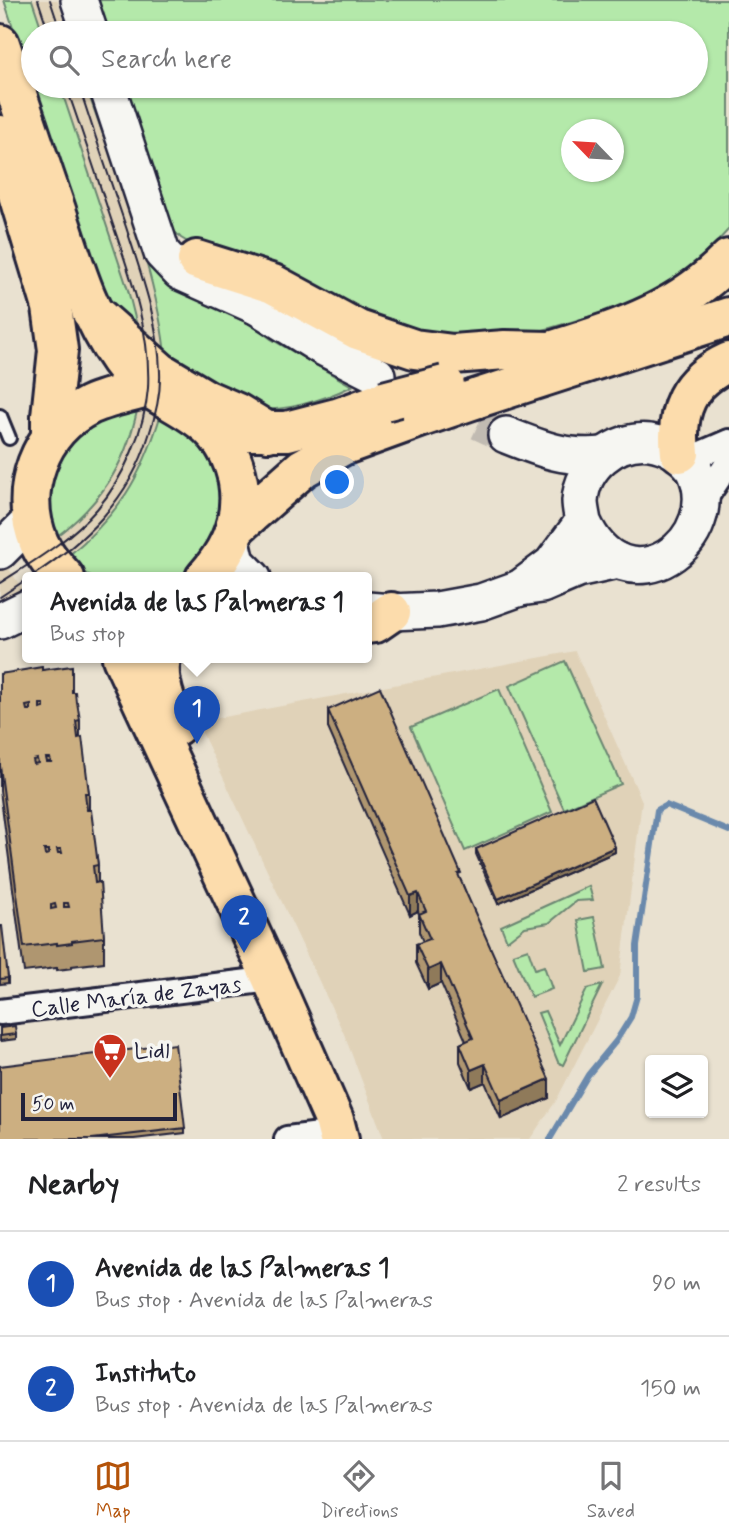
<!DOCTYPE html>
<html lang="en">
<head>
<meta charset="utf-8">
<style>
	:root { --surface:#fff; --page:#f2f2f2; --text:#202124; --muted:#757577; --line:#e0e0e0; --accent:#b45309 }
	body { margin:0; font-family:Mynerve,sans-serif; background:var(--page); color:var(--text) }
	.controls { position:absolute; right:21px; bottom:21px; display:grid; overflow:hidden; border-radius:7px; box-shadow:0 2px 5px #0004 }
	.controls button { width:63px; height:63px; display:grid; place-items:center; padding:0; border:0; border-bottom:2px solid var(--line); background:var(--surface); color:var(--text); font:35px sans-serif }
	.compass { position:absolute; left:561px; top:119px; width:63px; height:63px; border-radius:50%; background:var(--surface); box-shadow:0 2px 5px #0004; rotate:295deg }
	.scale { position:absolute; left:21px; bottom:18px; width:156px; box-sizing:border-box; padding-left:7px; border:4px solid #22223b; border-top:0; font-size:19px; line-height:24px; white-space:nowrap; color:#22223b; -webkit-text-stroke:5px #f6f6f2; paint-order:stroke }
	.you { position:absolute; left:338px; top:483px; width:24px; height:24px; margin:-18px; border:5px solid #fff; border-radius:50%; background:#1a73e8; box-shadow:0 0 0 10px #1a73e833 }
	.badge { display:grid; place-items:center; width:46px; height:46px; border-radius:50%; background:var(--accent); color:#fff; font-size:23px; font-weight:700 }
	.pin { position:absolute; translate:-50% -58px; filter:drop-shadow(0 2px 4px #0008) }
	.pin::after { content:''; position:absolute; top:37px; width:24px; height:21px; background:inherit; clip-path:polygon(0 0,100% 0,50% 100%) }
	.popup { position:absolute; left:22px; top:572px; width:350px; height:91px; box-sizing:border-box; display:grid; place-content:center; border-radius:7px; background:var(--surface); filter:drop-shadow(0 2px 5px #0005); font-size:23px; white-space:nowrap; color:var(--muted) }
	.popup b { font-size:26px; color:var(--text) }
	.popup::after { content:''; position:absolute; left:50%; top:100%; margin-left:-14px; border:14px solid transparent; border-top-color:var(--surface) }
	.list { margin:0; padding:0; list-style:none }
	h2 { display:flex; justify-content:space-between; align-items:center; height:91px; margin:0; padding:0 28px; font-size:30px }
	h2 small { font-size:23px; font-weight:400; color:var(--muted) }
	.list li { display:grid; grid-template-columns:46px 1fr auto; gap:21px; align-items:center; box-sizing:border-box; height:105px; padding:0 28px; border-top:2px solid var(--line) }
	.list b { display:block; font-size:26px; white-space:nowrap }
	.list p { margin:0; font-size:23px; white-space:nowrap; color:var(--muted) }
	.list em { font-size:23px; font-style:normal; color:var(--muted) }
	.icon { flex:none; width:38px; height:38px; fill:none; stroke:currentColor; stroke-width:2; stroke-linecap:round; stroke-linejoin:round }
	.map { position:relative; flex:none; width:729px; height:1139px; overflow:hidden }
	.search { position:absolute; background:var(--surface); box-shadow:0 2px 5px #0004; left:21px; right:21px; top:21px; height:77px; display:flex; align-items:center; gap:18px; box-sizing:border-box; padding:0 24px; border-radius:38px; color:var(--muted); font-size:26px }
	.sheet { height:301px; background:var(--surface) }
	nav { display:flex; justify-content:space-around; align-items:center; box-sizing:border-box; height:98px; border-top:2px solid var(--line); background:var(--surface); font-size:19px; color:var(--muted) }
	nav a { display:grid; justify-items:center; gap:4px }
	nav .on { color:var(--accent) }
	.map>svg:first-child { display:block }
	.built { fill:#e0d2b8 }
	.green { fill:#b4e9aa; stroke:#6b8672; stroke-width:2; fill-rule:evenodd }
	.lines { fill:none; stroke-linecap:round; stroke-linejoin:round }
	.stream { stroke:#6a89ac; stroke-width:6 }
	.secondary-tunnel { stroke:#c1bbb2; stroke-width:35; stroke-dasharray:35 18; stroke-linecap:butt }
	.lane-casing { stroke:#22223b; stroke-width:18 }
	.street-casing { stroke:#22223b; stroke-width:30 }
	.secondary-casing { stroke:#22223b; stroke-width:40 }
	.primary-casing { stroke:#22223b; stroke-width:44 }
	.highway-casing { stroke:#22223b; stroke-width:44 }
	.lane { stroke:#f6f6f2; stroke-width:12 }
	.street { stroke:#f6f6f2; stroke-width:24 }
	.secondary { stroke:#f6f6f2; stroke-width:35 }
	.primary { stroke:#fcdcac; stroke-width:38 }
	.highway { stroke:#fcdcac; stroke-width:38 }
	.tram { stroke:#22223b; stroke-width:2 }
	.highway-bridge-casing { stroke:#22223b; stroke-width:44; stroke-linecap:butt }
	.highway-bridge { stroke:#fcdcac; stroke-width:38 }
	.wall { fill:#af966f; stroke:#22223b; stroke-width:2 }
	.shaded-wall { fill:#8f7a5a; stroke:#22223b; stroke-width:2 }
	.building { fill:#ccaf81; stroke:#22223b; stroke-width:2; fill-rule:evenodd }
	.labels { text-anchor:middle; stroke-width:7; stroke-linejoin:round; paint-order:stroke }
	.street-label { font-size:23px; fill:#22223b; stroke:#f6f6f2 }
	.poi-label { font-size:23px; fill:#22223b; stroke:#f6f6f2; text-anchor:start }
</style>
</head>
<body>
<div class="map">
<svg width="729" height="1139" viewBox="0 0 729 1139">
	<rect width="100%" height="100%" fill="#e9e1d0"/>
	<filter id="ink" filterUnits="userSpaceOnUse"><feTurbulence type="fractalNoise" baseFrequency=".0143" numOctaves="2"/><feDisplacementMap in="SourceGraphic" scale="14" xChannelSelector="R" yChannelSelector="G"/><feConvolveMatrix kernelMatrix="1 2 1 2 8 2 1 2 1" color-interpolation-filters="sRGB"/></filter>
	<g filter="url(#ink)">
		<g class="built">
			<path d="M32 0H57L69 33H43Z"/>
			<path d="M60 86H86L155 290 162 325 166 364 141 343 128 290Z"/>
			<path d="M137 411 161 414 142 469 126 496 108 520 67 557 55 538 73 525 132 433Z"/>
			<path d="M5 563 27 596 0 603V566Z"/>
			<path d="M575 651 642 801 620 976 556 1101 530 1139H384L344 1034 197 722Z"/>
		</g>
		<g class="green">
			<path d="M4 0H32L43 33H33V86H60L128 290 139 334 109 302 91 264Z"/>
			<path d="M94 0H729V229L688 273 626 306 526 335 408 336 198 248 181 238 170 227 123 86H696V33H105ZM572 130H614V172H572Z"/>
			<path d="M86 86H95L146 243 271 339 352 386C326 399 277 416 248 406 221 396 191 377 166 364 158 270 116 175 86 86Z"/>
			<path d="M137 411C125 466 100 504 55 538L47 497 60 453 92 423 124 412Z"/>
			<path d="M161 414 177 421 216 462 225 503 200 563 182 577 92 578 67 557C119 514 141 479 161 414Z"/>
			<path d="M565 661 621 784 564 809 509 686Z"/>
			<path d="M499 689 552 812 465 851 411 727Z"/>
			<path d="M589 886 593 900 576 901 549 923 525 927 507 941 501 926Z"/>
			<path d="M594 917 605 969 588 972 578 920Z"/>
			<path d="M528 949 535 969 544 966 552 989 531 997 513 954Z"/>
			<path d="M602 985 563 1065 558 1062 538 1013 545 1011 560 1045 587 989Z"/>
		</g>
		<g class="lines">
			<path class="stream" d="M550 1139 588 1075 616 1041 631 1017 637 996V946L657 810 666 805 729 831"/>
			<path class="secondary-tunnel" d="M431 400 506 435"/>
			<defs>
				<path id="lane" d="M0 416 9 438"/>
				<g id="street">
					<path d="M687 460 729 442"/>
					<path d="M705 498 729 462"/>
					<path d="M0 1012 272 979"/>
					<path d="M287 1139 337 1133"/>
				</g>
				<g id="secondary">
					<path d="M79 0 90 33"/>
					<path d="M107 86 162 253 180 272 256 306"/>
					<path d="M237 294 322 347 377 375"/>
					<path d="M506 435C541 449 565 459 604 455"/>
					<path d="M232 541 237 562 253 578"/>
					<path d="M0 551 32 519"/>
					<path d="M520 588 552 564 583 522C582 515 580 508 580 501 582 466 615 438 650 442 669 445 682 454 694 469 729 539 626 616 583 522"/>
					<path d="M367 610 391 612 437 610 481 602 520 588 542 585 577 570 618 561"/>
					<path d="M0 621 27 608"/>
				</g>
				<g id="primary">
					<path d="M0 44C19 100 37 155 56 210 73 262 88 315 120 360 153 406 214 405 234 466 248 508 233 547 205 578"/>
					<path d="M0 135 52 307 58 350 51 416V435"/>
					<path d="M65 578C55 567 45 557 39 543 17 491 39 430 90 405 108 397 129 393 148 388"/>
					<path d="M367 624 375 623 391 612"/>
					<path d="M122 658 272 979 334 1120 339 1139"/>
					<path d="M161 658C156 680 167 706 176 726"/>
				</g>
				<g id="highway">
					<path d="M197 260 273 284 358 330 414 349 453 354 505 350 550 351"/>
					<path d="M91 311 160 372 207 400 237 413 268 432"/>
					<path d="M527 359C603 333 671 319 729 259"/>
					<path d="M475 399 729 317"/>
					<path d="M244 431H287L337 418 384 401"/>
					<path d="M680 453C675 410 687 381 729 362"/>
					<path d="M236 527 303 468 342 446 422 417"/>
				</g>
			</defs>
			<use href="#lane" class="lane-casing"/>
			<use href="#street" class="street-casing"/>
			<use href="#secondary" class="secondary-casing"/>
			<use href="#primary" class="primary-casing"/>
			<use href="#highway" class="highway-casing"/>
			<use href="#lane" class="lane"/>
			<use href="#street" class="street"/>
			<use href="#secondary" class="secondary"/>
			<use href="#primary" class="primary"/>
			<use href="#highway" class="highway"/>
			<g class="tram">
				<path d="M38 0 49 33"/>
				<path d="M50 0 61 33"/>
				<path d="M29 578C85 542 130 499 149 435 156 414 161 393 160 372 159 322 141 274 126 227 110 180 94 133 79 86"/>
				<path d="M0 583C34 561 70 540 97 509 124 478 145 429 148 388 151 331 130 275 112 222 97 177 82 131 66 86"/>
				<path d="M0 597 27 579"/>
			</g>
			<defs>
				<g id="highway-bridge">
					<path d="M384 401 445 385"/>
					<path d="M422 417 475 399"/>
				</g>
			</defs>
			<use href="#highway-bridge" class="highway-bridge-casing"/>
			<use href="#highway-bridge" class="highway-bridge"/>
		</g>
		<g class="wall">
			<path d="M42 670 72 692 80 720V738L89 793V810L98 865V883L104 937V962L72 966V968L57 970V968L24 972 0 791V674Z"/>
			<path d="M328 710 461 881 549 1098 501 1119 485 1082 471 1088 460 1062V1044L466 1041 441 983 428 989 416 963V944L423 942 419 932V914L418 911 410 915 328 728Z"/>
			<path d="M476 849 615 852 498 904 476 854Z"/>
			<path d="M0 926 8 978V983L0 984Z"/>
			<path d="M0 1028 16 1034V1039L0 1041Z"/>
			<path d="M185 1128V1133L134 1139H0Z"/>
		</g>
		<g class="shaded-wall">
			<path d="M615 847V852L498 904V899Z"/>
			<path d="M418 893V911L410 915V896Z"/>
			<path d="M441 964V983L428 989V970Z"/>
			<path d="M485 1064V1082L471 1088V1070Z"/>
			<path d="M549 1079V1098L501 1119V1100Z"/>
		</g>
		<g class="building">
			<path d="M72 666V692H75L76 702H77L80 720 76 721 78 738 82 737 89 793H85L87 810H91L98 865 93 866 95 883 100 882 104 937 72 941V943L57 945V943L24 947 0 766V674L42 667V670ZM40 704H44V708L40 709ZM31 705V710H27L26 706ZM46 758H50L51 762H47ZM37 759 38 763 34 764 33 760ZM57 849H61L62 853H58ZM44 850H49V854L45 855ZM64 903H68L69 907H64ZM55 904 56 908 51 909V905Z"/>
			<path d="M380 687 461 873 458 874 467 895 549 1079 501 1100 485 1064 471 1070 460 1044 473 1038 441 964 428 970 416 944 430 939 419 914 426 911 418 893 410 896 328 710Z"/>
			<path d="M593 797 615 847 498 899 476 849Z"/>
			<path d="M0 926H2L8 978 0 979Z"/>
			<path d="M15 1026 16 1034 0 1036V1028Z"/>
			<path d="M175 1044 185 1128 92 1139H0V1066Z"/>
		</g>
	</g>
	<defs>
		<symbol id="supermarket-pin" viewBox="-11 -11 22 30"><path d="M0 17L-7.5 6A9.5 9.5 0 1 1 7.5 6Z" fill="#c8321e" stroke="#f6f6f2"/><path d="M-6-5.5h2.5l.6 2H6L4.5 2H-2.5L-4.4-4H-6ZM-1.5 3.2a1.3 1.3 0 1 0 .1 0ZM3 3.2a1.3 1.3 0 1 0 .1 0Z" fill="#fff"/></symbol>
	</defs>
	<g fill-rule="evenodd">
		<use href="#supermarket-pin" x="91" y="1031" width="38" height="52"/>
	</g>
	<g class="labels">
		<g class="street-label">
			<text transform="translate(136 996) rotate(-7)" y="8">Calle María de Zayas</text>
		</g>
		<g class="poi-label">
			<text x="134" y="1058">Lidl</text>
		</g>
	</g>
</svg>
<div class="controls">
<button><svg class="icon" aria-label="layers" viewBox="0 0 24 24"><path d="M12 4l9 5-9 5-9-5zM3 14l9 5 9-5"/></svg></button>
</div>
<svg class="compass" viewBox="-18 -18 36 36"><path d="M0-13l5 13h-10z" fill="#e53935"/><path d="M0 13l5-13h-10z" fill="#757577"/></svg>
<div class="scale">50 m</div>
<div class="you"></div>
<div class="pin badge" style="left:197px;top:744px;background:#1a4fb4">1</div>
<div class="popup"><b>Avenida de las Palmeras 1</b>Bus stop</div>
<div class="pin badge" style="left:244px;top:953px;background:#1a4fb4">2</div>
<div class="search"><svg class="icon" aria-label="search" viewBox="0 0 24 24"><circle cx="10" cy="10" r="6"/><path d="M15 15l6 6"/></svg>Search here</div>
</div>
<section class="sheet">
<h2>Nearby<small>2 results</small></h2>
<ul class="list">
<li><span class="badge" style="background:#1a4fb4">1</span><div><b>Avenida de las Palmeras 1</b><p>Bus stop · Avenida de las Palmeras</p></div><em>90 m</em></li>
<li><span class="badge" style="background:#1a4fb4">2</span><div><b>Instituto</b><p>Bus stop · Avenida de las Palmeras</p></div><em>150 m</em></li>
</ul>
</section>
<nav>
<a class="on"><svg class="icon" aria-label="map" viewBox="0 0 24 24"><path d="M3 6l6-2 6 2 6-2v14l-6 2-6-2-6 2zM9 4v14M15 6v14"/></svg>Map</a>
<a><svg class="icon" aria-label="directions" viewBox="0 0 24 24"><path d="M12 3l9 9-9 9-9-9zM9 14v-3h6M13 9l2 2-2 2"/></svg>Directions</a>
<a><svg class="icon" aria-label="saved" viewBox="0 0 24 24"><path d="M7 4h10v16l-5-4-5 4z"/></svg>Saved</a>
</nav>
</body>
</html>
